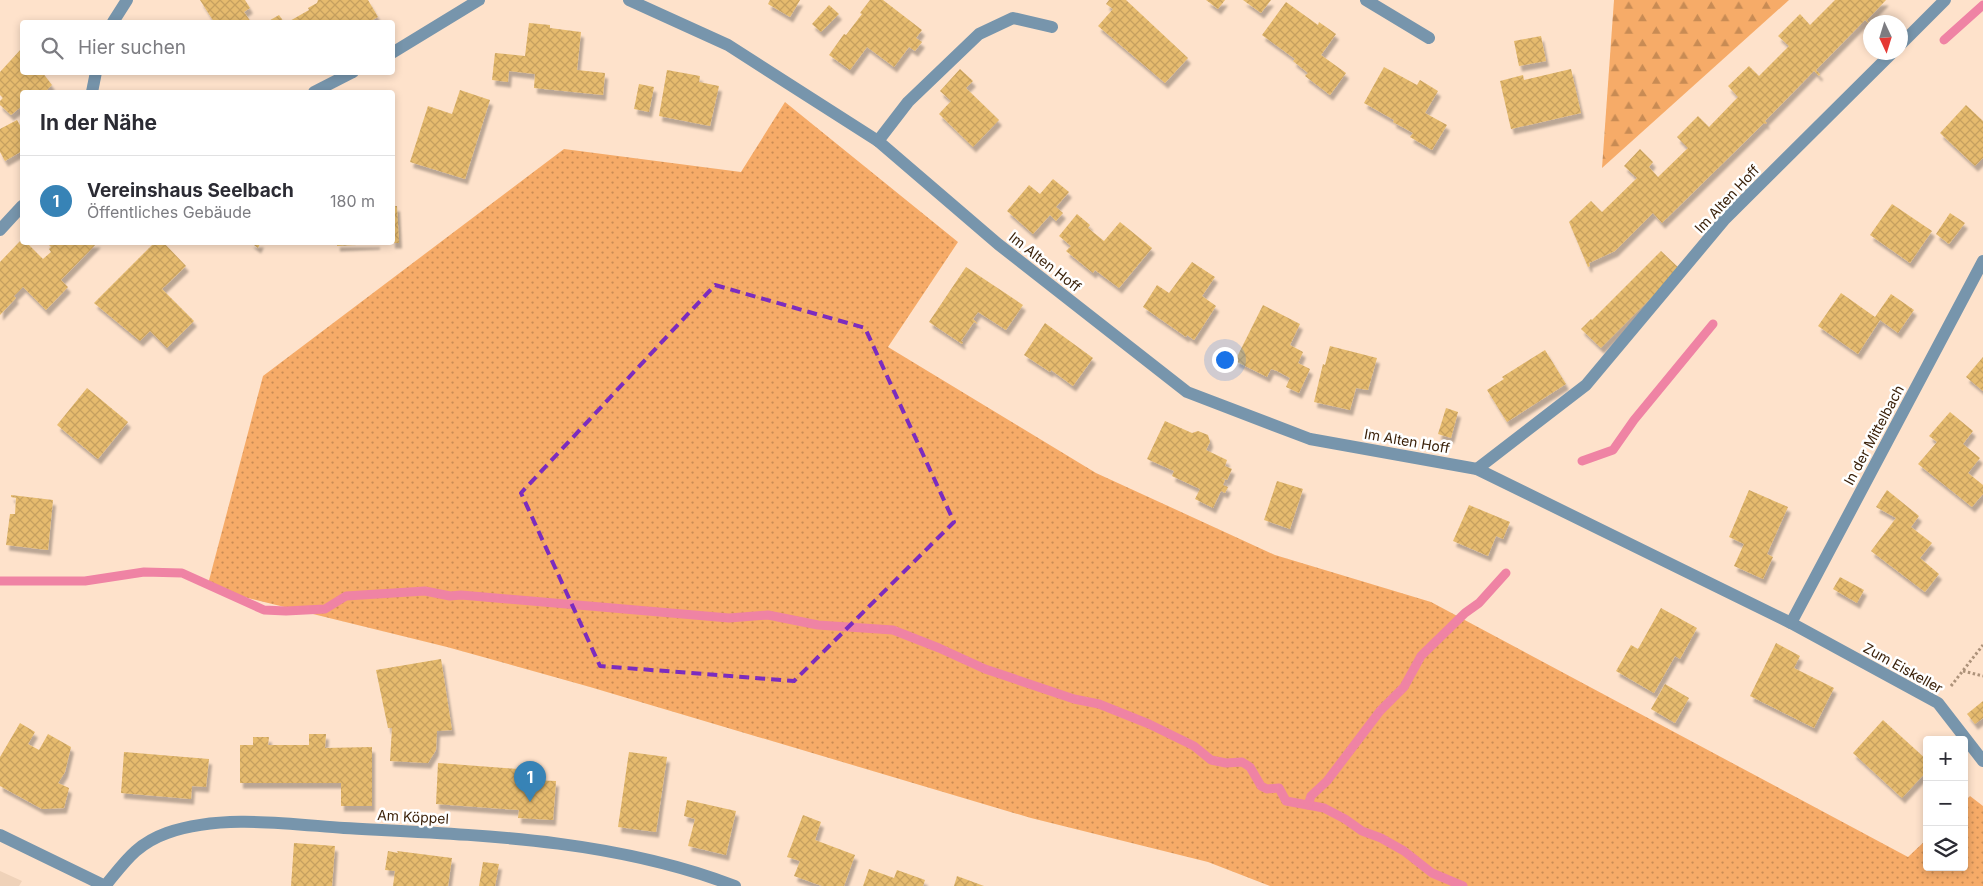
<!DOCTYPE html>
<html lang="de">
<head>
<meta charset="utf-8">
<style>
	:root { --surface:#fff; --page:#f2f2f3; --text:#2b2b33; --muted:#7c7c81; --line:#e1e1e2; --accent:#3783b6 }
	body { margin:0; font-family:Inter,sans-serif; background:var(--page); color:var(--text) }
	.controls { position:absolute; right:15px; bottom:15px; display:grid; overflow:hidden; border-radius:5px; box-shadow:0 2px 8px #0003 }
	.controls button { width:45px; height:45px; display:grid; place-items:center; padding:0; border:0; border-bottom:1px solid var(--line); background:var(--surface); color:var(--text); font:25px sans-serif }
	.compass { position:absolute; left:1863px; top:15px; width:45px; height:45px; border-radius:50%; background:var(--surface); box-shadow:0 2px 8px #0003; rotate:176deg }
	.you { position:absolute; left:1224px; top:359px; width:18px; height:18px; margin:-12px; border:4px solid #fff; border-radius:50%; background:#1a73e8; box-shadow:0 0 0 8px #1a73e833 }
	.badge { display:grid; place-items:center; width:32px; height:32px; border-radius:50%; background:var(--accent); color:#fff; font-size:16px; font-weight:700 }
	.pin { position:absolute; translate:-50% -41px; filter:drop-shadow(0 1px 2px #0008) }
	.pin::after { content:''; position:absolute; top:26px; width:18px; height:15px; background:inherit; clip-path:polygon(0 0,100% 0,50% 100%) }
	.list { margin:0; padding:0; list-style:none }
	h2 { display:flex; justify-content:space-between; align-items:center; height:65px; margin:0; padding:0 20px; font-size:21px }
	h2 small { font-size:16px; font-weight:400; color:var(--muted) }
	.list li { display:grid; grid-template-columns:32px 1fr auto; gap:15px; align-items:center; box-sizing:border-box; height:90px; padding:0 20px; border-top:1px solid var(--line) }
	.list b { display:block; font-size:19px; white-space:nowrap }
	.list p { margin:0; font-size:16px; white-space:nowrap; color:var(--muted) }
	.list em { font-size:16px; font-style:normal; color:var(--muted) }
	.icon { flex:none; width:28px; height:28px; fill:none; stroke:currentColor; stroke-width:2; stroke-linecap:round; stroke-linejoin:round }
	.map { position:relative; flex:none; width:1983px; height:886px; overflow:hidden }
	.search { position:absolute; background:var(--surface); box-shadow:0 2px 8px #0003; left:20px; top:20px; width:375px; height:55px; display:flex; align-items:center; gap:12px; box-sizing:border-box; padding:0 18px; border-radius:5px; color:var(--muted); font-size:19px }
	.panel { position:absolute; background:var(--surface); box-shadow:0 2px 8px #0003; left:20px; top:90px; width:375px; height:155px; border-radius:5px }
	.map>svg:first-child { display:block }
	.built { fill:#efd2b9 }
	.green { fill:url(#green-dots) }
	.forest { fill:url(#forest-firs) }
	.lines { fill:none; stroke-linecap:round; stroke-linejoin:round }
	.stream { stroke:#ef83a4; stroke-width:9 }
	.building { fill:url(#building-cross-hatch); filter:url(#shadow) }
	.path { stroke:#ad927a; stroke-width:3; stroke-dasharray:2.5 2.5; stroke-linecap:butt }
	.service { stroke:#7795ac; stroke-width:12 }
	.minor { stroke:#7795ac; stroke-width:12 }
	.marked { fill:none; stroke:#7b2cbf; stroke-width:4; stroke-dasharray:10 6; stroke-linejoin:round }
	.labels { text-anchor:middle; stroke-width:5; stroke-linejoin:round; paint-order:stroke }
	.street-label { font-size:14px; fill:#381e06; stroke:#fff }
</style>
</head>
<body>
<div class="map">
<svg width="1983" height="886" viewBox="0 0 1983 886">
	<defs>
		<pattern id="green-dots" width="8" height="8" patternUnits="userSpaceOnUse" patternTransform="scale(1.25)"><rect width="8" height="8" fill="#f6ab68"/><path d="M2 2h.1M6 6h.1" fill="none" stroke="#c88b54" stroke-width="1.8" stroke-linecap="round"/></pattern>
		<pattern id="forest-firs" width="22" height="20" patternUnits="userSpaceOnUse" patternTransform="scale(1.25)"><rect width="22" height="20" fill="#f6ab68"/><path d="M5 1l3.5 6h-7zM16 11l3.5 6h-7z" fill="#c88b54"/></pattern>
		<pattern id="building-cross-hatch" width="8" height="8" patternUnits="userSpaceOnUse" patternTransform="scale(1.25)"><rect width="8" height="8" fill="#e6bb6e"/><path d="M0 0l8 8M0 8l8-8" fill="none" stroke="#c6a05e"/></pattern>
		<filter id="shadow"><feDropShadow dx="3" dy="5.5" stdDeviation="1" flood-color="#0004"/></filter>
	</defs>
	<rect width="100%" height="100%" fill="#fee2cb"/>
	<path class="built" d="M0 871 22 881 19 886H0Z"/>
	<path class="green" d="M785 102 958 242 888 347 1096 473 1275 555 1431 602 1908 857 1927 839V867H1964V802L1970 796 1983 806V886H1270L1208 862 1031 818 590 687 447 647 207 588 263 376 564 149 741 172Z"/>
	<path class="forest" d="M1614 0H1789L1602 168Z"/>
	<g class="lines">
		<g class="stream">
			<path d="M1944 40 1983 5"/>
			<path d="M1582 461 1613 450 1634 420 1713 324"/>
			<path d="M0 581H85L144 572 182 573 264 610 286 611 325 609 346 596 425 591 450 596 461 595 729 618 768 615 818 625 893 630 939 648 985 669 1074 699 1099 704 1149 724 1194 746 1211 760 1226 763 1242 762 1250 767 1261 786 1267 789 1279 788 1286 801 1324 808 1345 819 1362 831 1381 838 1404 851 1432 873 1463 886"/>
			<path d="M1308 805 1311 796 1327 781 1380 711 1404 687 1421 656 1465 613 1479 603 1506 573"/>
		</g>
	</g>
	<g class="building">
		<path d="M200 0H245L250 8 244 12 251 22H214Z"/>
		<path d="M318 0H368L378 17 369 22H288L309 10 308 8 317 3Z"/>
		<path d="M770 0H800L790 17 768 4Z"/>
		<path d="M870 0H883L922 30 916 38 922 42 915 51 909 47 894 67 867 47 850 70 829 55 844 34 846 35 862 14 860 13Z"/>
		<path d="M1109 0H1126L1188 58 1165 83 1098 26 1113 9 1106 4Z"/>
		<path d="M1206 0H1225L1218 9Z"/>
		<path d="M1243 0H1271L1261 13Z"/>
		<path d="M1835 0H1886L1867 20 1870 24 1865 20 1816 70 1820 74 1819 76 1814 71 1765 121 1767 123 1765 124 1764 123 1662 223 1653 213 1615 251 1589 263 1590 266 1588 267 1569 222 1591 201 1602 212 1637 178 1624 166 1640 149 1653 162 1649 167 1658 177 1688 148 1677 137 1698 116 1709 127 1738 97 1728 86 1749 66 1759 76 1789 46 1778 36 1800 14 1810 25Z"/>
		<path d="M1286 2 1318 25 1319 22 1336 34 1321 55 1346 73 1330 95 1305 76 1308 73 1293 61 1295 59 1262 35Z"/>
		<path d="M829 5 839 14 821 32 812 24Z"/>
		<path d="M279 15 284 22H267Z"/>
		<path d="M529 23 550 25V28L581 32 577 70 605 73 603 95 534 88 535 74 509 71 508 82 492 80 495 53 525 56Z"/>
		<path d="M1541 36 1546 61 1519 66 1514 41Z"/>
		<path d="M22 48V72H42L52 85 45 92H22V106L11 115 0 105V101L3 98 0 95V72Z"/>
		<path d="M1384 67 1417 85 1420 80 1438 91 1425 113 1447 125 1432 150 1410 137 1413 133 1393 122 1394 120 1364 103Z"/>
		<path d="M960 69 973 81 966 88 999 120 973 147 939 114 951 101 940 91Z"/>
		<path d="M1571 69 1581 113 1511 129 1500 81 1523 75 1524 80Z"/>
		<path d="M667 70 700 76 699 82 719 86 710 126 659 116Z"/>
		<path d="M639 84 654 87 649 112 634 109Z"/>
		<path d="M460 90 490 100 465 179 410 162 428 106 452 114Z"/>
		<path d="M1966 105 1983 121V158L1975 166 1940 133Z"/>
		<path d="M17 120 22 129V151L5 161 0 152V129Z"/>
		<path d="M1053 179 1069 192 1056 207 1063 213 1056 221 1050 215 1033 234 1007 211 1029 185 1040 194Z"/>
		<path d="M1892 204 1932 231 1910 263 1870 235Z"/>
		<path d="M392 206H397L399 243H392Z"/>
		<path d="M1950 213 1965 223 1949 244 1936 234Z"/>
		<path d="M1077 214 1090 225 1088 228 1104 241 1120 222 1152 248 1119 288 1095 270 1093 273 1066 251 1071 246 1059 236Z"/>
		<path d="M22 239V242H26L43 259 51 252 49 249 51 247 46 242H98L61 280 68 287 46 310 23 287 14 296 16 298 0 315V262Z"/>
		<path d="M155 242H163L186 266 162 289 194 321 167 348 150 331 140 341 94 303Z"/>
		<path d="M250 242H261L258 248Z"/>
		<path d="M337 242H377V244L337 246Z"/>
		<path d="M1661 251 1680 269 1601 348 1581 329 1591 319 1592 320Z"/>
		<path d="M1192 262 1215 277 1202 296 1216 306 1194 340 1187 335 1186 337 1143 307 1157 285 1169 293Z"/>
		<path d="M966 267 1023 305 1006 330 978 312 973 319 978 324 974 322 961 341 963 342 962 344 929 322Z"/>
		<path d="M1841 293 1875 317 1891 294 1914 310 1898 333 1880 320 1858 354 1818 326Z"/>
		<path d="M1263 305 1300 324 1290 345 1303 352 1298 363 1310 369 1299 393 1286 387 1290 378 1277 371 1271 369 1267 377 1235 361Z"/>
		<path d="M1045 323 1093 358 1073 386 1051 370 1050 372 1024 355Z"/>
		<path d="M1330 346 1377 358 1368 390 1356 388 1350 410 1314 402 1323 364 1325 365Z"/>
		<path d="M1545 350 1566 384 1507 422 1487 390 1504 379 1502 377Z"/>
		<path d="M1983 357V391L1966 377Z"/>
		<path d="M87 388 128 422 98 459 57 425Z"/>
		<path d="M1446 408 1458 412 1451 438 1438 434Z"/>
		<path d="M1950 412 1973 431 1963 444 1980 458 1968 473 1983 485V494L1972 507 1918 464 1937 442 1929 436Z"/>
		<path d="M1165 421 1192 433 1198 431 1208 435 1210 442 1206 450 1227 460 1225 466 1232 469 1227 480 1220 477 1225 480 1223 485 1228 487 1225 493 1221 491 1213 508 1195 499 1200 489 1172 476 1174 471 1147 459Z"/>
		<path d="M1277 481 1303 489 1290 529 1264 520Z"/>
		<path d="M1749 490 1788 507 1767 554 1773 557 1763 579 1734 566 1744 544 1729 537Z"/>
		<path d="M1887 490 1919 516 1911 527 1932 543 1920 558 1939 574 1925 592 1871 551 1896 518 1876 507Z"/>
		<path d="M11 495 53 500 48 550 6 545 10 514H15L16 498 11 497Z"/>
		<path d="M1469 505 1510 522 1503 539 1496 536 1488 556 1453 541Z"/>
		<path d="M1840 577 1864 590 1857 603 1833 589Z"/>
		<path d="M1661 608 1697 628 1680 659 1675 656 1654 693 1616 671 1631 645 1638 649Z"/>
		<path d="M1776 643 1800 656 1794 668 1834 688 1814 728 1750 696Z"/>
		<path d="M441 659 452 730 437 731 436 750 428 763 390 761 392 728H388L376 670Z"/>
		<path d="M1665 684 1689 698 1675 723 1651 709Z"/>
		<path d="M1983 701V718L1975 724 1967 714Z"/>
		<path d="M1883 720 1927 760V771L1902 798 1853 753Z"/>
		<path d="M20 723 35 732 28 744 39 750 48 734 71 747 65 772 58 783 69 788 64 808 42 809 0 786V757Z"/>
		<path d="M309 734H326L325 748 372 747V806H341V783H240V745H253V737H269L268 745H309Z"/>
		<path d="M124 752 209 759 206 787 192 786 191 799 121 793Z"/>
		<path d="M629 752 667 757 656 832 618 827Z"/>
		<path d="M438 763 533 770 532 780 556 781 553 820 518 818 519 810 436 804Z"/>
		<path d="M687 800 736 811 726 855 688 846 695 819 684 816Z"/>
		<path d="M803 815 821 822 815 840 855 855 844 886H822L794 876 800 861 787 857Z"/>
		<path d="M294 843 335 846 332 886H291Z"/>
		<path d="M388 851 398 853 397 851 452 858 448 886H393L395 871 385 870Z"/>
		<path d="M483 862 499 864 495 886H479Z"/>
		<path d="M869 869 894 878 897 870 925 880 923 886H863Z"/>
		<path d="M957 876 984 886H954Z"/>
	</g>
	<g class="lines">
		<g class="path">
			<path d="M1963 671 1983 676"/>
			<path d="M1951 686 1983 645"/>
		</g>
		<path class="service" d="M878 141 908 102 979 34 1013 18 1052 27"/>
		<g class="minor">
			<path d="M629 0 728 45 878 141 998 244 1187 392 1310 439 1477 469 1791 623 1938 703 1983 761"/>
			<path d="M1366 0 1429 38"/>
			<path d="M113 22 127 0"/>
			<path d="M1900 45 1945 0"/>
			<path d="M392 53 479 0"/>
			<path d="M92 92 96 72"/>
			<path d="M314 92 353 72"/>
			<path d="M0 230 22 206"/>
			<path d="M1477 469 1586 385 1725 219 1893 52"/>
			<path d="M1791 623 1983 261"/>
			<path d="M0 835 105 886C125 862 136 844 167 833 221 814 288 824 344 828 476 835 610 838 735 886"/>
		</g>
	</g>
	<path class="marked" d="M715 285 865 328 954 522 794 681 600 666 521 493Z"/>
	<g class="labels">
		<g class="street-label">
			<text transform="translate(1727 199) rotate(-47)" y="5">Im Alten Hoff</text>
			<text transform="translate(1045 262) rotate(38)" y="5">Im Alten Hoff</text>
			<text transform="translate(1874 435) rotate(-62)" y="5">In der Mittelbach</text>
			<text transform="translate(1407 441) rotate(10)" y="5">Im Alten Hoff</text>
			<text transform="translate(1903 668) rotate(29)" y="5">Zum Eiskeller</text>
			<text transform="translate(413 817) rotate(3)" y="5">Am Köppel</text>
		</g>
	</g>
</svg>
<div class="controls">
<button>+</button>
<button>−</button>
<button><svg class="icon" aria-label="layers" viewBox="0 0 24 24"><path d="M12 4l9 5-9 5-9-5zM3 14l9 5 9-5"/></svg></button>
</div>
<svg class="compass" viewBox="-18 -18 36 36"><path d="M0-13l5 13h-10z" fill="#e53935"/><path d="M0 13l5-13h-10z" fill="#7c7c81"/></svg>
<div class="you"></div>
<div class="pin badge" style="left:530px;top:802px">1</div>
<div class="search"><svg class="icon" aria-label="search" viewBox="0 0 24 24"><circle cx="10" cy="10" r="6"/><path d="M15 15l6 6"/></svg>Hier suchen</div>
<section class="panel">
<h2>In der Nähe<small></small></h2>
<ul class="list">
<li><span class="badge">1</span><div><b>Vereinshaus Seelbach</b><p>Öffentliches Gebäude</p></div><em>180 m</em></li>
</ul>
</section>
</div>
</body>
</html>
